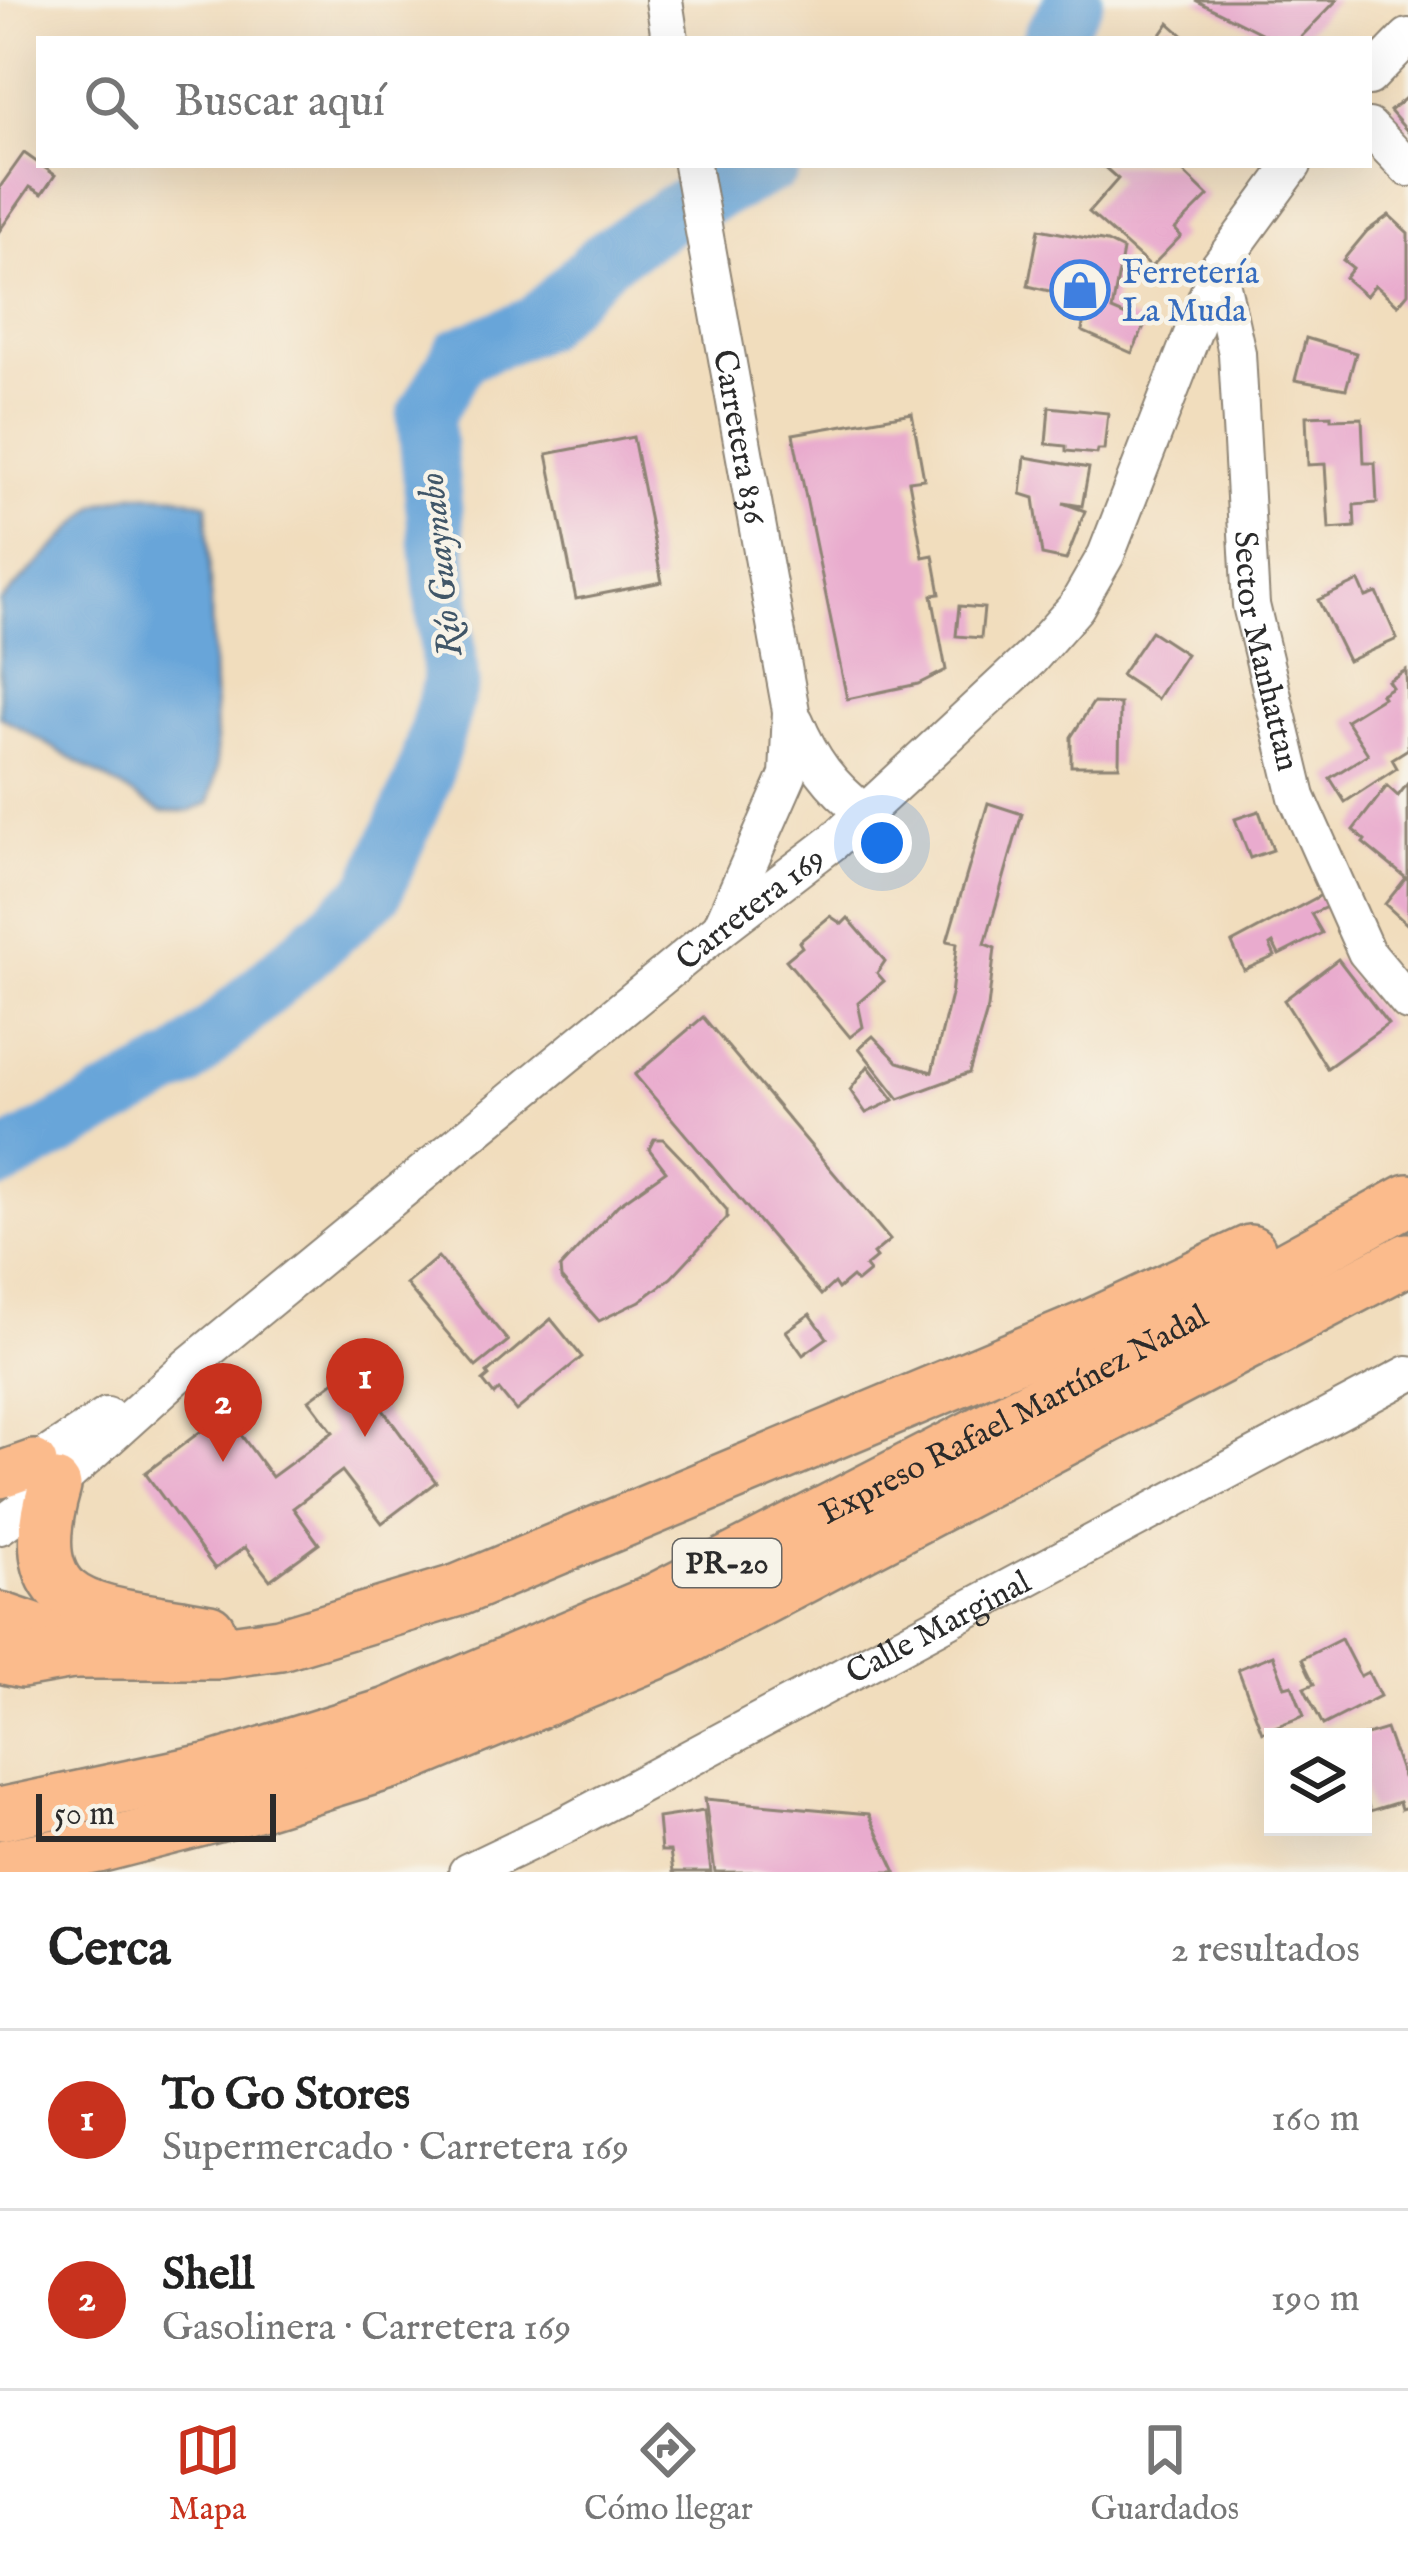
<!DOCTYPE html>
<html lang="es">
<head>
<meta charset="utf-8">
<style>
	:root { --surface:#fff; --page:#f6f6f6; --text:#222; --muted:#767676; --line:#e0e0e0; --accent:#c8321e }
	body { margin:0; font-family:"IM FELL English",serif; background:var(--page); color:var(--text) }
	.controls { position:absolute; right:36px; bottom:36px; display:grid; overflow:hidden; border-radius:0px; box-shadow:0 12px 48px #0002 }
	.controls button { width:108px; height:108px; display:grid; place-items:center; padding:0; border:0; border-bottom:3px solid var(--line); background:var(--surface); color:var(--text); font:60px sans-serif }
	.scale { position:absolute; left:36px; bottom:30px; width:240px; box-sizing:border-box; padding-left:12px; border:6px solid #2b2b2b; border-top:0; font-size:33px; line-height:42px; white-space:nowrap; color:#2b2b2b; -webkit-text-stroke:9px #f7f3e8; paint-order:stroke }
	.you { position:absolute; left:882px; top:843px; width:42px; height:42px; margin:-30px; border:9px solid #fff; border-radius:50%; background:#1a73e8; box-shadow:0 0 0 18px #1a73e833 }
	.badge { display:grid; place-items:center; width:78px; height:78px; border-radius:50%; background:var(--accent); color:#fff; font-size:39px; font-weight:700 }
	.pin { position:absolute; translate:-50% -99px; filter:drop-shadow(0 3px 6px #0008) }
	.pin::after { content:''; position:absolute; top:63px; width:42px; height:36px; background:inherit; clip-path:polygon(0 0,100% 0,50% 100%) }
	.list { margin:0; padding:0; list-style:none }
	h2 { display:flex; justify-content:space-between; align-items:center; height:156px; margin:0; padding:0 48px; font-size:51px }
	h2 small { font-size:39px; font-weight:400; color:var(--muted) }
	.list li { display:grid; grid-template-columns:78px 1fr auto; gap:36px; align-items:center; box-sizing:border-box; height:180px; padding:0 48px; border-top:3px solid var(--line) }
	.list b { display:block; font-size:45px; white-space:nowrap }
	.list p { margin:0; font-size:39px; white-space:nowrap; color:var(--muted) }
	.list em { font-size:39px; font-style:normal; color:var(--muted) }
	.icon { flex:none; width:66px; height:66px; fill:none; stroke:currentColor; stroke-width:2; stroke-linecap:round; stroke-linejoin:round }
	.map { position:relative; flex:none; width:1408px; height:1872px; overflow:hidden }
	.search { position:absolute; background:var(--surface); box-shadow:0 12px 48px #0002; left:36px; right:36px; top:36px; height:132px; display:flex; align-items:center; gap:30px; box-sizing:border-box; padding:0 42px; border-radius:0px; color:var(--muted); font-size:45px }
	.sheet { height:516px; background:var(--surface) }
	nav { display:flex; justify-content:space-around; align-items:center; box-sizing:border-box; height:168px; border-top:3px solid var(--line); background:var(--surface); font-size:33px; color:var(--muted) }
	nav a { display:grid; justify-items:center; gap:6px }
	nav .on { color:var(--accent) }
	.map>svg:first-child { display:block }
	.water { fill:#67a5d9; stroke:#496882; stroke-width:3 }
	.lines { fill:none; stroke-linecap:round; stroke-linejoin:round }
	.river { stroke:#67a5d9; stroke-width:57 }
	.building { fill:#e9abce }
	.minor-casing { stroke:#8e8474; stroke-width:40 }
	.major-casing { stroke:#8e8474; stroke-width:50 }
	.highway-casing { stroke:#8e8474; stroke-width:56 }
	.minor { stroke:#fff; stroke-width:36 }
	.major { stroke:#fbbb8c; stroke-width:45 }
	.highway { stroke:#fbbb8c; stroke-width:51 }
	.labels { text-anchor:middle; stroke-width:9; stroke-linejoin:round; paint-order:stroke }
	.shield { fill:#f7f3e8; stroke:#686764; stroke-width:3 }
	.shield-label { font-size:30px; font-weight:bold; fill:#2b2b2b }
	.shop-label { font-size:33px; fill:#366cbe; stroke:#f7f3e8; text-anchor:start }
	.street-label { font-size:33px; fill:#2b2b2b; stroke:#f7f3e8 }
	.water-label { font-size:36px; font-style:italic; fill:#405668; stroke:#f7f3e8 }
</style>
</head>
<body>
<div class="map">
<svg width="1408" height="1872" viewBox="0 0 1408 1872">
	<rect width="100%" height="100%" fill="#f7f3e8"/>
	<filter id="ink" filterUnits="userSpaceOnUse"><feTurbulence type="fractalNoise" baseFrequency=".00833" numOctaves="2"/><feDisplacementMap in="SourceGraphic" scale="24" xChannelSelector="R" yChannelSelector="G"/><feConvolveMatrix kernelMatrix="1 2 1 2 8 2 1 2 1" color-interpolation-filters="sRGB"/></filter>
	<filter id="wash" filterUnits="userSpaceOnUse"><feTurbulence type="fractalNoise" baseFrequency=".004" numOctaves="4" result="noise"/><feDisplacementMap in="SourceGraphic" scale="48" xChannelSelector="R" yChannelSelector="G"/><feGaussianBlur stdDeviation="2.7" result="paint"/><feColorMatrix in="noise" values="0 0 0 0 0 0 0 0 0 0 0 0 0 0 0 0 0 1.4 0 .05"/><feComposite in="paint" operator="in"/></filter>
	<g filter="url(#wash)">
		<rect width="100%" height="100%" fill="#f1ddbd"/>
		<path class="water" d="M133 494 177 496 207 504 217 769 209 803 189 811 162 812 0 716V602L97 505Z"/>
		<g class="lines">
			<g class="river">
				<path d="M1050 39 1075 0"/>
				<path d="M0 1161 183 1062 375 891 423 780 451 682 425 417 460 355 538 323 604 259 676 211 772 165"/>
			</g>
		</g>
		<g id="blocks">
			<g class="building">
				<path d="M1195 0H1337L1299 39H1273Z"/>
				<path d="M1169 23 1187 39H1158Z"/>
				<path d="M1408 96V132L1390 111Z"/>
				<path d="M24 153 55 175 42 194 30 187 0 230V187Z"/>
				<path d="M1102 165H1176L1208 196 1175 229 1181 236 1151 267 1089 212 1118 179Z"/>
				<path d="M1389 215 1408 233V293L1398 305 1375 285 1366 296 1345 278 1353 268 1343 260 1367 231Z"/>
				<path d="M1039 229 1107 242 1123 250 1112 310 1145 324 1132 353 1082 331 1084 317 1061 312 1062 294 1028 286Z"/>
				<path d="M1306 338 1356 353 1346 389 1295 380Z"/>
				<path d="M1049 407 1108 413 1104 450H1098L1097 454 1066 451V446L1046 444Z"/>
				<path d="M912 413 924 479 909 481 923 557 933 555 940 594 932 595 946 670 918 684 847 699 793 434Z"/>
				<path d="M1331 415V419L1362 418 1364 463H1375L1377 503 1354 505 1355 527 1329 529 1325 464 1308 465 1306 416Z"/>
				<path d="M633 437 662 582 576 599 547 454Z"/>
				<path d="M1025 457 1089 468 1082 506 1063 503 1085 511 1066 560 1042 555 1034 498 1021 494Z"/>
				<path d="M1359 581 1366 597 1377 593 1397 639 1348 661 1318 600Z"/>
				<path d="M959 606 984 608 981 638 956 636Z"/>
				<path d="M1151 631 1186 654 1157 699 1121 675Z"/>
				<path d="M1406 670 1408 749 1392 759 1397 768 1345 802 1330 778 1368 754 1346 720 1383 697 1381 694 1392 687 1388 681Z"/>
				<path d="M1093 703 1120 704 1119 766H1071V737Z"/>
				<path d="M1408 783V925L1385 904 1406 878 1363 843 1365 840 1353 830 1387 786 1398 796Z"/>
				<path d="M988 803 1022 814 985 944 995 948 988 1008 969 1073 899 1099 859 1048 873 1036 898 1062 932 1072 951 995 957 943 947 941Z"/>
				<path d="M1259 811 1273 850 1250 858 1235 819Z"/>
				<path d="M1325 893 1331 905 1311 914 1322 933 1279 955 1273 943 1270 945 1275 956 1244 970 1232 943Z"/>
				<path d="M830 916 842 924 848 918 885 961 877 973 884 981 858 1003 863 1027 850 1037 786 960 802 947 799 942Z"/>
				<path d="M1338 959 1388 1024 1327 1068 1284 1000Z"/>
				<path d="M703 1017 890 1240 873 1254 876 1258 865 1267 869 1272 857 1282 852 1277 838 1289 834 1283 821 1295 635 1075Z"/>
				<path d="M868 1066 894 1100 866 1113 850 1090Z"/>
				<path d="M654 1139H663L689 1166 727 1210V1218L671 1278 640 1301 599 1321 561 1278 560 1268 618 1205 666 1171 649 1149Z"/>
				<path d="M438 1257 508 1341 476 1367 406 1284Z"/>
				<path d="M810 1314 827 1338 803 1355 786 1331Z"/>
				<path d="M551 1319 582 1357 516 1411 499 1390 494 1395 483 1381 489 1376 487 1373Z"/>
				<path d="M366 1358 386 1385 372 1395 436 1482 382 1523 342 1471 293 1508 319 1544 270 1580 245 1547 215 1569 145 1473 225 1413 272 1477 333 1432 309 1400Z"/>
				<path d="M1341 1639 1360 1676 1368 1672 1380 1696 1323 1725 1304 1688 1314 1684 1302 1659Z"/>
				<path d="M1273 1655 1285 1687 1292 1685 1304 1716 1262 1732 1238 1669Z"/>
				<path d="M1386 1729 1403 1777 1408 1776V1807L1401 1809 1399 1802 1370 1811 1363 1789V1736Z"/>
				<path d="M705 1799 869 1814 896 1872H715Z"/>
				<path d="M704 1811 711 1872H673L670 1851H661L658 1818Z"/>
			</g>
		</g>
	</g>
	<g filter="url(#ink)">
		<use href="#blocks" fill-opacity="0" stroke="#8e8474" stroke-width="3"/>
		<g class="lines">
			<defs>
				<g id="minor">
					<path d="M664 0 670 39"/>
					<path d="M1369 77 1408 37"/>
					<path d="M1369 127 1408 168"/>
					<path id="s1" d="M692 165 791 711 788 775 722 925"/>
					<path id="s2" d="M1218 268 1237 353 1251 605 1297 797 1366 952 1408 1002"/>
					<path d="M795 721C811 759 830 786 864 812"/>
					<path d="M13 1478 107 1416"/>
					<path id="s3" d="M0 1526 55 1486 187 1367 721 928 833 842 1030 659 1076 607 1106 555 1218 268 1293 165"/>
					<path id="s4" d="M467 1872 563 1826 1408 1374"/>
				</g>
				<path id="major" d="M0 1475 34 1463"/>
				<g id="highway">
					<path d="M55 1486C15 1623 107 1609 209 1630"/>
					<path d="M0 1618 32 1629 73 1653"/>
					<path d="M0 1657 22 1662 73 1653H216L280 1644 459 1590 1094 1324 1250 1251"/>
					<path id="s5" d="M0 1814 211 1769 388 1714 649 1603 1060 1391 1408 1200"/>
					<path d="M0 1866 98 1847 233 1812 403 1759 669 1648 1408 1259"/>
				</g>
			</defs>
			<use href="#minor" class="minor-casing"/>
			<use href="#major" class="major-casing"/>
			<use href="#highway" class="highway-casing"/>
			<use href="#minor" class="minor"/>
			<use href="#major" class="major"/>
			<use href="#highway" class="highway"/>
		</g>
	</g>
	<defs>
		<symbol id="shop-ring" viewBox="-11 -11 22 22"><circle r="9.5" fill="#f7f3e8" stroke="#3f7fe0" stroke-width="1.5"/><path d="M-5-2.5h2.3a2.7 3.5 0 0 1 5.4 0H5L5.5 6h-11ZM-1.5-2.5h3a1.5 2.3 0 0 0-3 0Z" fill="#3f7fe0"/></symbol>
	</defs>
	<g fill-rule="evenodd">
		<use href="#shop-ring" x="1047" y="257" width="66" height="66"/>
	</g>
	<g class="labels">
		<rect class="shield" x="673" y="1539" width="108" height="48" rx="9"/>
		<g class="shield-label">
			<text x="727" y="1573">PR-20</text>
		</g>
		<g class="shop-label">
			<text x="1122" y="283">Ferretería<tspan x="1122" dy="38">La Muda</tspan></text>
		</g>
		<g class="street-label">
			<text dy="12" stroke="none"><textPath href="#s1" startOffset="276">Carretera 836</textPath></text>
			<text dy="12" stroke="none"><textPath href="#s2" startOffset="387">Sector Manhattan</textPath></text>
			<text dy="12" stroke="none"><textPath href="#s3" startOffset="972">Carretera 169</textPath></text>
			<text dy="12" stroke="none"><textPath href="#s5" startOffset="1095">Expreso Rafael Martínez Nadal</textPath></text>
			<text dy="12" stroke="none"><textPath href="#s4" startOffset="531">Calle Marginal</textPath></text>
		</g>
		<g class="water-label">
			<text transform="translate(439 565) rotate(-96)" y="13">Río Guaynabo</text>
		</g>
	</g>
</svg>
<div class="controls">
<button><svg class="icon" aria-label="layers" viewBox="0 0 24 24"><path d="M12 4l9 5-9 5-9-5zM3 14l9 5 9-5"/></svg></button>
</div>
<div class="scale">50 m</div>
<div class="you"></div>
<div class="pin badge" style="left:365px;top:1437px">1</div>
<div class="pin badge" style="left:223px;top:1462px">2</div>
<div class="search"><svg class="icon" aria-label="search" viewBox="0 0 24 24"><circle cx="10" cy="10" r="6"/><path d="M15 15l6 6"/></svg>Buscar aquí</div>
</div>
<section class="sheet">
<h2>Cerca<small>2 resultados</small></h2>
<ul class="list">
<li><span class="badge">1</span><div><b>To Go Stores</b><p>Supermercado · Carretera 169</p></div><em>160 m</em></li>
<li><span class="badge">2</span><div><b>Shell</b><p>Gasolinera · Carretera 169</p></div><em>190 m</em></li>
</ul>
</section>
<nav>
<a class="on"><svg class="icon" aria-label="map" viewBox="0 0 24 24"><path d="M3 6l6-2 6 2 6-2v14l-6 2-6-2-6 2zM9 4v14M15 6v14"/></svg>Mapa</a>
<a><svg class="icon" aria-label="directions" viewBox="0 0 24 24"><path d="M12 3l9 9-9 9-9-9zM9 14v-3h6M13 9l2 2-2 2"/></svg>Cómo llegar</a>
<a><svg class="icon" aria-label="saved" viewBox="0 0 24 24"><path d="M7 4h10v16l-5-4-5 4z"/></svg>Guardados</a>
</nav>
</body>
</html>
